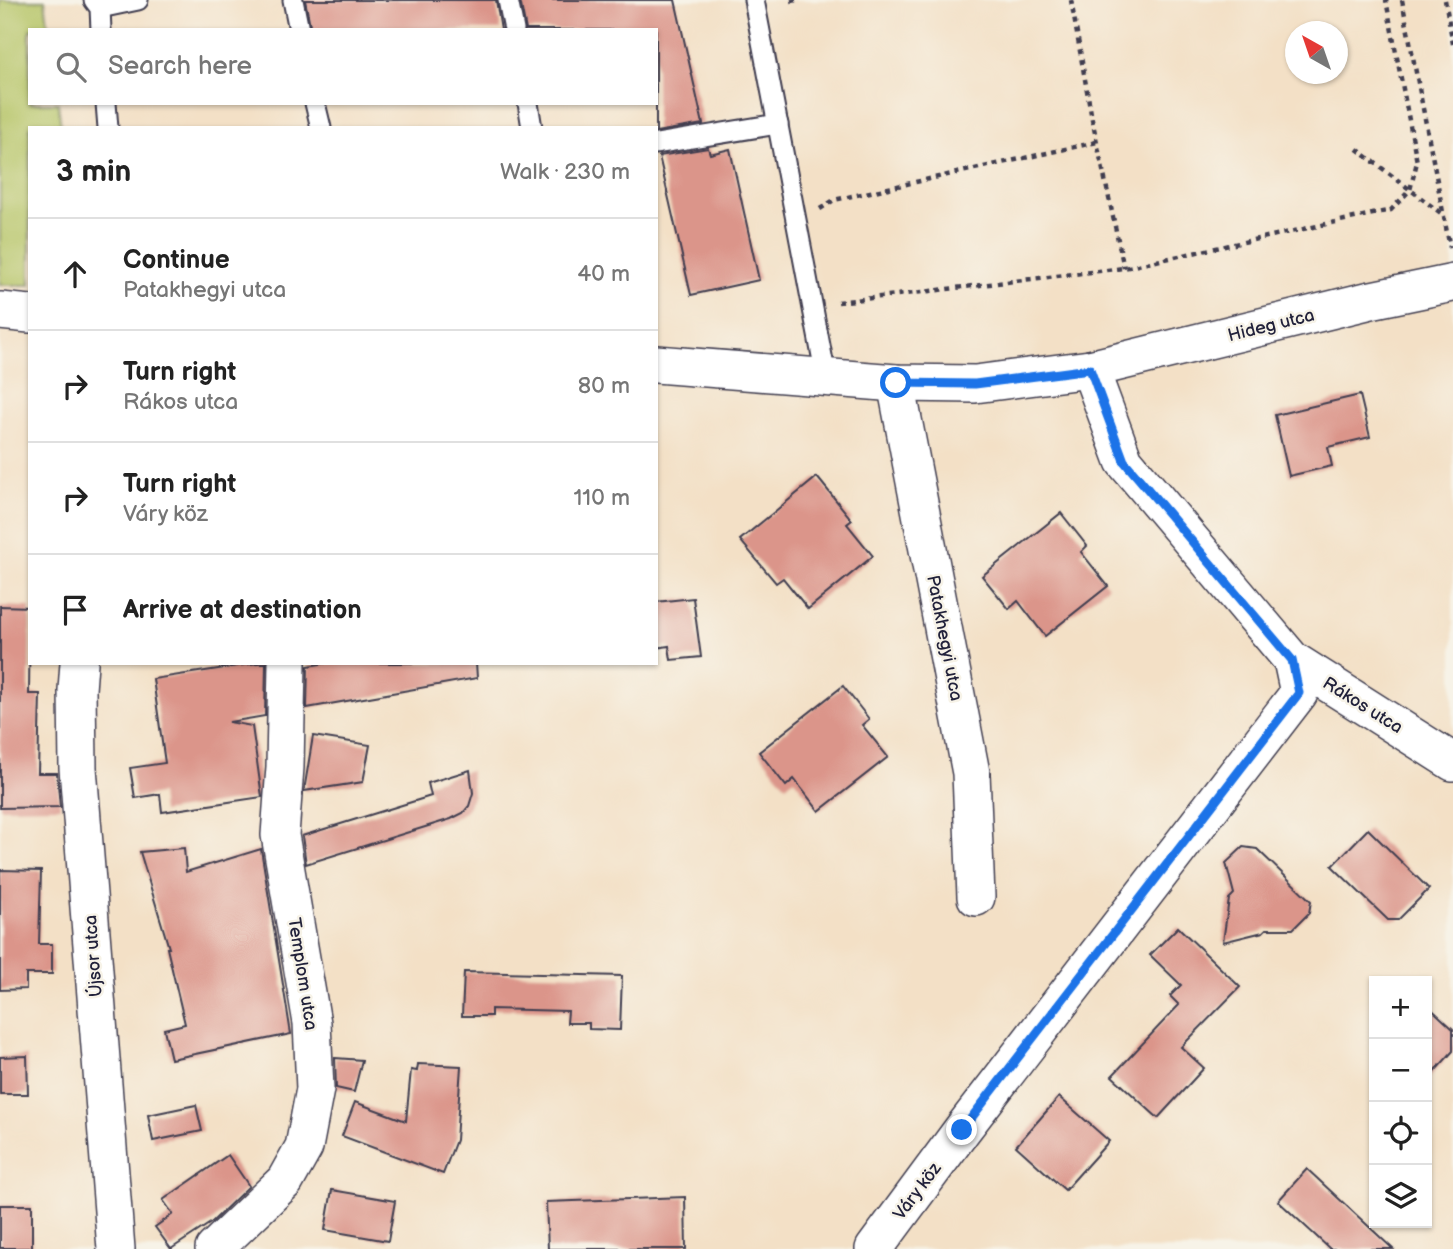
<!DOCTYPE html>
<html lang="en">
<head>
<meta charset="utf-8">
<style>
	:root { --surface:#fff; --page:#f6f6f6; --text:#222; --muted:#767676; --line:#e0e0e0 }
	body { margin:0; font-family:"Balsamiq Sans",sans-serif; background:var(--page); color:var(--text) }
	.controls { position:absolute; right:21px; bottom:21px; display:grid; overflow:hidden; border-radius:0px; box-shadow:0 2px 5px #0004 }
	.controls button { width:63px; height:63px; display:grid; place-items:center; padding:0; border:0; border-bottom:2px solid var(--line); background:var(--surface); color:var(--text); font:35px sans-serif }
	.compass { position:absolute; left:1285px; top:21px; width:63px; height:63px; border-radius:50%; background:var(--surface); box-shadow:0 2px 5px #0004; rotate:320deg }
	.stop { position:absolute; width:21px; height:21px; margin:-16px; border:5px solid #1a73e8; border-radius:50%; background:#fff }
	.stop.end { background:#1a73e8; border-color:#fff; box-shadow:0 2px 7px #0008 }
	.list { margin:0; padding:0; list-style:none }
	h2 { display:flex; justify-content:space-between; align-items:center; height:91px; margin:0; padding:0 28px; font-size:30px }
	h2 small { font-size:23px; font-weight:400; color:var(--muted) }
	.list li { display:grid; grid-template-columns:46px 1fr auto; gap:21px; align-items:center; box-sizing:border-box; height:112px; padding:0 28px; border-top:2px solid var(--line) }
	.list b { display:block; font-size:26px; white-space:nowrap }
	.list p { margin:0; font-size:23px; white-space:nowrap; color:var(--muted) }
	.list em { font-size:23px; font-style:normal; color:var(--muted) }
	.icon { flex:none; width:38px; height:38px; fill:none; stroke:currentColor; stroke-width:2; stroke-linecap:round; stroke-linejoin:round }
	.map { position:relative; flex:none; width:1453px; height:1249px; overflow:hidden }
	.search { position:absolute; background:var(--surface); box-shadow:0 2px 5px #0004; left:28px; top:28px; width:630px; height:77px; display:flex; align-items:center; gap:18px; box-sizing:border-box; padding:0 24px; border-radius:0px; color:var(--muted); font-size:26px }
	.panel { position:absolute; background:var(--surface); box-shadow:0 2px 5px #0004; left:28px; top:126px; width:630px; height:539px; border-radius:0px }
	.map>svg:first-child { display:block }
	.green { fill:#b6c568; stroke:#6c7452; stroke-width:2 }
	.building { fill:#db958a }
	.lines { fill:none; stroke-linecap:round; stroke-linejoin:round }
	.service-casing { stroke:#413e50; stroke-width:23 }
	.minor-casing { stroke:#413e50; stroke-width:40 }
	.path { stroke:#413e50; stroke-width:4.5; stroke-dasharray:5 5; stroke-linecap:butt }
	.service { stroke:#fff; stroke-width:19 }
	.minor { stroke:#fff; stroke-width:37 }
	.route { stroke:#1a73e8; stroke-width:9 }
	.labels { text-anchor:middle; stroke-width:5; stroke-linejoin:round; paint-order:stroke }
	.street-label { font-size:18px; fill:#22223b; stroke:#f7f3e8 }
</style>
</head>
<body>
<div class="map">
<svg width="1453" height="1249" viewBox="0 0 1453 1249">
	<rect width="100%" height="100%" fill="#f7f3e8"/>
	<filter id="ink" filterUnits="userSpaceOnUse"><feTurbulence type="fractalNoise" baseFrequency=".0143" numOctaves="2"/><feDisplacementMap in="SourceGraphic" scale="14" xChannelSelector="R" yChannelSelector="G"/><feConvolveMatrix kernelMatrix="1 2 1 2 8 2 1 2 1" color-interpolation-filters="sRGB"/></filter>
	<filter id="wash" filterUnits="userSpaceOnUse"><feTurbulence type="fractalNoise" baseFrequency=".00686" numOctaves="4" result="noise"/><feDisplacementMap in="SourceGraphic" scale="28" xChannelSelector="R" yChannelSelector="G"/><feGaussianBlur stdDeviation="1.57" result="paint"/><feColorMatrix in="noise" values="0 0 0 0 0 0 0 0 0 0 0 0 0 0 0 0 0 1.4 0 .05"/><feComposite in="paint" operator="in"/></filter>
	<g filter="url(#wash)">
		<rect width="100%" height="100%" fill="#f3e0c6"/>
		<path class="green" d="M0 0H45L49 30H30V103H58L61 128H30V285H0Z"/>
		<g id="blocks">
			<g class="building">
				<path d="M305 0H496L501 30H311Z"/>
				<path d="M520 0H675L703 124 656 132V30H526Z"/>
				<path d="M708 148 710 154 730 149 759 280 691 295 659 156Z"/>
				<path d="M1360 395 1370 437 1328 447 1332 466 1289 476 1275 415Z"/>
				<path d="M817 477 852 520 847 524 873 556 808 609 783 578 776 583 740 540Z"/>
				<path d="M1061 513 1087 546 1081 552 1108 586 1045 636 1018 601 1009 609 982 576Z"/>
				<path d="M693 598 701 657 671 660 669 646 656 648V602Z"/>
				<path d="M0 606 30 607 29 694H40L38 773H57L60 807 0 808Z"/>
				<path d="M257 663H266L265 716 229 722 252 726 262 797 162 812 160 794 135 798 130 768 165 763 153 679Z"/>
				<path d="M326 663H476L477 678 307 708 308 666Z"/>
				<path d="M843 686 869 719 862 725 888 757 819 811 794 779 786 786 759 752Z"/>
				<path d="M313 736 370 745 363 782 304 791Z"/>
				<path d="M470 770 473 793 469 806 463 813 451 819 306 864 302 836 431 796 428 783Z"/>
				<path d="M1368 829 1429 889 1398 920H1388L1332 866Z"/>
				<path d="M1243 847 1257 849 1311 901 1309 913 1293 929H1266L1263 932 1223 942 1229 899 1234 894 1226 863Z"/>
				<path d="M184 848 186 872 261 849 291 1034 171 1059 164 1029 185 1024 167 948H169L140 852Z"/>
				<path d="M0 870 41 871 39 944H52V974H26V989L0 990Z"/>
				<path d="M1178 927 1240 987 1181 1047 1204 1068 1158 1118 1112 1076 1179 1005 1170 996 1181 985 1150 955Z"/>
				<path d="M464 972 622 976 620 1030 589 1029V1023H567L568 1011 491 1009V1016H462Z"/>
				<path d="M1427 1005 1453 1029V1051L1427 1080Z"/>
				<path d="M27 1056 28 1094H0V1057Z"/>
				<path d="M335 1058 362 1060 354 1092 336 1088Z"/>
				<path d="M418 1064 461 1066 456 1140 443 1174 342 1136 355 1102 406 1121 411 1070 417 1071Z"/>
				<path d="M1059 1097 1109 1141 1065 1190 1016 1146Z"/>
				<path d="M196 1105 202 1131 153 1141 148 1115Z"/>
				<path d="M228 1155 249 1186 212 1222 171 1249 155 1227 173 1214 163 1200Z"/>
				<path d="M1307 1169 1393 1249H1330L1278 1201Z"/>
				<path d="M332 1190 395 1201 388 1241 325 1230Z"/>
				<path d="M685 1197 686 1249H548L546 1202Z"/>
				<rect x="0" y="1205" width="32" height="43"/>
			</g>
		</g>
	</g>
	<g filter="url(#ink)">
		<use href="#blocks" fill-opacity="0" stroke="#413e50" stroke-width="2"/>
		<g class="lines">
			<defs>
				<g id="service">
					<path d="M94 0 100 8 101 30"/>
					<path d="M293 0 299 30"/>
					<path d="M508 0 514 30"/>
					<path d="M754 0 826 377"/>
					<path d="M100 8 138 0"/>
					<path d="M106 103 108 128"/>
					<path d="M315 103 321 128"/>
					<path d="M528 103 532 128"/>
					<path d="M656 144 778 124"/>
				</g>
				<g id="minor">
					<path d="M0 311 30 314"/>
					<path d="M656 364 896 383 975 384 1090 369 1371 300 1453 283"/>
					<path d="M1090 369 1124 461 1292 660 1453 762"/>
					<path d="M896 383 971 773 976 897"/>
					<path d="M79 663 77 690 78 768 116 1249"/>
					<path d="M214 1249 285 1181 304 1147 315 1089 312 1023 280 835 285 767 287 663"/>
					<path d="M874 1249 962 1130 1299 693 1292 660"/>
				</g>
			</defs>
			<use href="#service" class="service-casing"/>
			<use href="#minor" class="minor-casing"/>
			<g class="path">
				<path d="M1071 0 1092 119 1124 268"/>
				<path d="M1402 0 1450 248"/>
				<path d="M1445 0 1453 44"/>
				<path d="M791 1 797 0"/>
				<path d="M1357 149 1442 214"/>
				<path d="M820 209 834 200 1097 142"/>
				<path d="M838 302 1124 268 1391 210 1410 190 1417 162 1386 0"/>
			</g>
			<use href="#service" class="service"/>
			<use href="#minor" class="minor"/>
		</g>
	</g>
	<g class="lines" filter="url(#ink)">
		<path class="route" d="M896 383 975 384 1090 369 1124 461 1292 660 1299 693 962 1130"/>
	</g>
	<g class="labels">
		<g class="street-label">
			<text transform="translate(1271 325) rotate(-14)" y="6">Hideg utca</text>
			<text transform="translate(945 638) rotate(79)" y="6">Patakhegyi utca</text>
			<text transform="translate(1363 705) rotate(32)" y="6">Rákos utca</text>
			<text transform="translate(93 956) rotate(-94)" y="6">Újsor utca</text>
			<text transform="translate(303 974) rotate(81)" y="6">Templom utca</text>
			<text transform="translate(917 1191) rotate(-53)" y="6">Váry köz</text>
		</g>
	</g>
</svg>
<div class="controls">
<button>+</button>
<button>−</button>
<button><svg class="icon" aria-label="locate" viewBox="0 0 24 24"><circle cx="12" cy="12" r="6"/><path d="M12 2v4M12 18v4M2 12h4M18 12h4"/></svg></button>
<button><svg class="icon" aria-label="layers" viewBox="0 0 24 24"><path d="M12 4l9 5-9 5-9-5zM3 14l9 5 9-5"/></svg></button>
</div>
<svg class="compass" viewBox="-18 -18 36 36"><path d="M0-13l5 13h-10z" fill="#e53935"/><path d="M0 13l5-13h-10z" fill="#767676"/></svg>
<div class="stop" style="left:896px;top:383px"></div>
<div class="stop end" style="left:962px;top:1130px"></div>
<div class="search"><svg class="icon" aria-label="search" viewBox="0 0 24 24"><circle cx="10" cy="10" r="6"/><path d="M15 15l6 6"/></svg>Search here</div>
<section class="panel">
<h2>3 min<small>Walk · 230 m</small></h2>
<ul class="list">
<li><svg class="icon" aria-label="ahead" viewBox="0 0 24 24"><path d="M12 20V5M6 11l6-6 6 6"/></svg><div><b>Continue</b><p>Patakhegyi utca</p></div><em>40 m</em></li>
<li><svg class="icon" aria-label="right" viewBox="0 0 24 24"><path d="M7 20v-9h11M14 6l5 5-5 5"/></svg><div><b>Turn right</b><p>Rákos utca</p></div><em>80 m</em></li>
<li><svg class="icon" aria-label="right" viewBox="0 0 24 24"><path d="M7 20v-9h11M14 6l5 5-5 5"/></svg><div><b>Turn right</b><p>Váry köz</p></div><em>110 m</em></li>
<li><svg class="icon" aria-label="arrive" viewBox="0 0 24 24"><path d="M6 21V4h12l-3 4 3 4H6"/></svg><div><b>Arrive at destination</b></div></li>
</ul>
</section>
</div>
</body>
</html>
